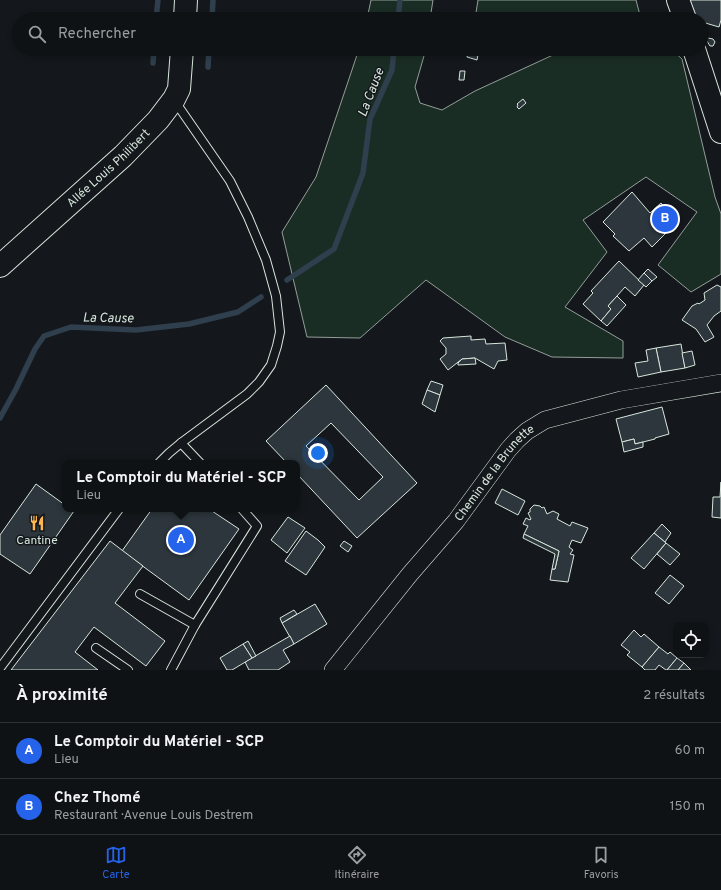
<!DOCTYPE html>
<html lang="fr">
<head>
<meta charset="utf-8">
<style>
	:root { --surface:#0f1215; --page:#1d2022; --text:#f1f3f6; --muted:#9b9ea0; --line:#2f3234; --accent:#2563eb }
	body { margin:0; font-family:Overpass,sans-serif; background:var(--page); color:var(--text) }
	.controls { position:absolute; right:12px; bottom:12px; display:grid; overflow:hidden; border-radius:8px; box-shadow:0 2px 6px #0003 }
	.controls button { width:36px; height:36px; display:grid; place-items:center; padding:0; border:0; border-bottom:1px solid var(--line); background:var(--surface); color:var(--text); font:20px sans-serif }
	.you { position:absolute; left:318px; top:453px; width:14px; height:14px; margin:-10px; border:3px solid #fff; border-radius:50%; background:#1a73e8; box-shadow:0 0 0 6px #1a73e833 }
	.badge { display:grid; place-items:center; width:26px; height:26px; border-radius:50%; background:var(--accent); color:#fff; font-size:13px; font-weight:700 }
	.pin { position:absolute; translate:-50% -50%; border:2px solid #fff; box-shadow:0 1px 4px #0006 }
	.popup { position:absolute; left:62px; top:460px; width:238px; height:52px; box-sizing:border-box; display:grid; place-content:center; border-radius:8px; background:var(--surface); filter:drop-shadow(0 1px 3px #0005); font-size:13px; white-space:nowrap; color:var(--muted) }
	.popup b { font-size:15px; color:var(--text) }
	.popup::after { content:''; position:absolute; left:50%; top:100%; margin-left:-8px; border:8px solid transparent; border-top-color:var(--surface) }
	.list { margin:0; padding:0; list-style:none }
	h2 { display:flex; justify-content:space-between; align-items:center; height:52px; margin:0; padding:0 16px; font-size:17px }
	h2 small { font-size:13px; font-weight:400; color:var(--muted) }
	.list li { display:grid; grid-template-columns:26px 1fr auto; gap:12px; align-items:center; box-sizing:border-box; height:56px; padding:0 16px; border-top:1px solid var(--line) }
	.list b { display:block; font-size:15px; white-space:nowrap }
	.list p { margin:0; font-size:13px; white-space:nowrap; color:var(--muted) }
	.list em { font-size:13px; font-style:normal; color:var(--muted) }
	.icon { flex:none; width:22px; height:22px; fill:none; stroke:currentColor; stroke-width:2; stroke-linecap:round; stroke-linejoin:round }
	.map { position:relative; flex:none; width:721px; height:670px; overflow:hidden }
	.search { position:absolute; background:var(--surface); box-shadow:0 2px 6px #0003; left:12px; right:12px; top:12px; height:44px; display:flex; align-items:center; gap:10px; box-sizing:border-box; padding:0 14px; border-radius:22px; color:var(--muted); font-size:15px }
	.sheet { height:164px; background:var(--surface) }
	nav { display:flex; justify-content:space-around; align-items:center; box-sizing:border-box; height:56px; border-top:1px solid var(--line); background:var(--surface); font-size:11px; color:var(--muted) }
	nav a { display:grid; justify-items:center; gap:2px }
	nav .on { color:var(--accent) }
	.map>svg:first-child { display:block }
	.green { fill:#1a2d24; stroke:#939e99 }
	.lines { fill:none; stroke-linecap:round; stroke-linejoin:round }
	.stream { stroke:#2f3f4d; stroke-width:5.5 }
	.building { fill:#2c363c; stroke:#d8e6dc; fill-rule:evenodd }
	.lane-casing { stroke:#d8e6dc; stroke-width:10 }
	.street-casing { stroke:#d8e6dc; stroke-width:18 }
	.secondary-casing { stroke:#d8e6dc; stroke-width:24 }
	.lane { stroke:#14181c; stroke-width:8 }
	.street { stroke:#14181c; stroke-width:17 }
	.secondary { stroke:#14181c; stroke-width:22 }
	.labels { text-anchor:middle; stroke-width:3; stroke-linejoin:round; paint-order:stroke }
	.street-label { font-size:12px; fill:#d8e6dc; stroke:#14181c }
	.poi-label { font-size:12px; fill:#d8e6dc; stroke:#14181c }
	.water-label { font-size:13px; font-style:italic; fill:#d8e6dc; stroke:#14181c }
</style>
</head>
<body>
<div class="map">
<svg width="721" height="670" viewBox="0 0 721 670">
	<rect width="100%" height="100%" fill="#14181c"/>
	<g class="green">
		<path d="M371 0H433L430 19H367Z"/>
		<path d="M478 0H636L641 19H475Z"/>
		<path d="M359 49H426L415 87 420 103 442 110 475 91 566 49H671L682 59 715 197 721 214V274L691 292 658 265 697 212 646 177 583 220 607 252 565 307 623 341V358L552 357 505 337 426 280 360 338 307 337 282 232 316 177Z"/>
	</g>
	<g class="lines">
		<g class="stream">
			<path d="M156 19 158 0"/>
			<path d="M212 19 213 0"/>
			<path d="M398 19 400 0"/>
			<path d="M153 63 154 49"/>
			<path d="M208 67 209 49"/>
			<path d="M287 280 334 249 363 173 370 119 392 70 394 49"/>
			<path d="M0 418 16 389 35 349 44 336 71 327 136 330 189 324 238 312 261 297"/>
		</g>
	</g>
	<g class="building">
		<path d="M690 0H721V20L719 27 702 22V19H696Z"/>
		<path d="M708 38 713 39 715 42 713 46H710L707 41Z"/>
		<path d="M469 49H479L477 60 467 57Z"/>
		<path d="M460 71H465L464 80H459Z"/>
		<path d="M523 99 526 103 519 109 517 107 518 105 517 104Z"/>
		<path d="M632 192 650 213 661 203 678 221 652 247 644 238 629 251 613 236 615 234 603 222Z"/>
		<path d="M619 261 644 285 635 296 625 287 608 306 611 309 601 321 583 304 593 293 591 291Z"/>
		<path d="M648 269 657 277 652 281 644 273Z"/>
		<path d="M644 273 652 281 646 287 638 280Z"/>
		<path d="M717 285 721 287V311L714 316 707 325 714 337 705 342 696 329 682 320 692 306 698 303 699 304 705 300 704 293Z"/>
		<path d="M617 296 626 305 607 326 601 321 611 309 608 306Z"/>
		<path d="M471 336V340L485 339 486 344 505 343 507 360 498 361 494 369 475 358 462 359 448 370 440 359 446 354V348L440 341 443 338Z"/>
		<path d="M681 344 685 368 661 372 656 348Z"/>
		<path d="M656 348 661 372 638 377 635 363 648 361 646 350Z"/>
		<path d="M692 351 695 365 685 368 682 353Z"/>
		<path d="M475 358 476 364 458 365V363L462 359Z"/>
		<path d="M431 381 443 385 440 395 427 390Z"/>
		<path d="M326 385 417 483 357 538 297 474V463H287L266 441ZM331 423 383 477 359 500 306 446Z"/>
		<path d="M427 390 440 395 435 412 422 404Z"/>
		<path d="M662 407 669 434 655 438V439L635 444 634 439 622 442 616 419Z"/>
		<path d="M634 439 635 444 643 442V447L624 452 622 442Z"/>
		<path d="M721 482V518L712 517 713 497H720Z"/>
		<path d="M36 484 65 505V509H71L74 511 30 574 0 554V535Z"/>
		<path d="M502 489 525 501 518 515 495 503Z"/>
		<path d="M534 505 540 506 542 508 544 507 547 514 553 511 559 514 557 519 570 526 572 522 588 528 581 543 572 540 569 547 573 550 570 554 574 555 568 582 550 580 552 569H555L559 551 524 534 528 526 523 524 526 518 530 520 531 519 528 513 530 512V509Z"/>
		<path d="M152 509H209L239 529 189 600 122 551Z"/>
		<path d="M288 517 305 528 287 553 271 540Z"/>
		<path d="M662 524 671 533 665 542 654 533Z"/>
		<path d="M306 531 318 540 325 547 306 575 285 561Z"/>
		<path d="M654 533 666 543 644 569 631 558Z"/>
		<path d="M524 534 559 551 555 569H552L555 554 523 538Z"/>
		<path d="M110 541 143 566 115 603 165 641 146 666 94 627 75 652 98 670H11Z"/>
		<path d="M344 541 352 546 348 552 340 546Z"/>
		<path d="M666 543 680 554 670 565 657 554Z"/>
		<path d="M670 575 684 586 669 604 655 593Z"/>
		<path d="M315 604 327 624 294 644 282 623Z"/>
		<path d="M294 610 297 614 282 623 280 618Z"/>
		<path d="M634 630 641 637 644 634 659 647 642 667 627 655 630 652 621 645Z"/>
		<path d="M290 636 294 644 283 650 290 662 278 670H249L245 662Z"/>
		<path d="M248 641 256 656 252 658 243 644Z"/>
		<path d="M243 644 252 658 232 670H227L220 658Z"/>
		<path d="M659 647 668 654 670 652 677 658 667 670H666L659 665 655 670H645L642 667Z"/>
		<path d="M677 658 684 663 678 670H667Z"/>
		<path d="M684 663 691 670H678Z"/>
	</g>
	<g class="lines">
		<defs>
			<g id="lane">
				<path d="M181 443 200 463"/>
				<path d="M159 463 169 453 181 443 247 394 259 382 271 365 277 346 280 332 276 296 266 260 248 217 230 181 174 100"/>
				<path d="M140 594 195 625"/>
				<path d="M96 648 128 670"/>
				<path d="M0 668 119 509"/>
				<path d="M171 670 195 625 257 526 242 509"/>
			</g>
			<g id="street">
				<path id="s1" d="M333 670 410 574 456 521 508 450 517 440 527 431 545 420 621 400 721 383"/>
			</g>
			<g id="secondary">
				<path d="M678 0 685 19"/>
				<path d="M185 19 186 0"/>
				<path d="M694 49 721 132"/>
				<path id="s2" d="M0 266 123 156 158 120 174 99 179 89 182 49"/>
			</g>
		</defs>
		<use href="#lane" class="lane-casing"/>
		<use href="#street" class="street-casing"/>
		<use href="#secondary" class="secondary-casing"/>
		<use href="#lane" class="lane"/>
		<use href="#street" class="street"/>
		<use href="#secondary" class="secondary"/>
	</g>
	<defs>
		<symbol id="restaurant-bare" viewBox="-9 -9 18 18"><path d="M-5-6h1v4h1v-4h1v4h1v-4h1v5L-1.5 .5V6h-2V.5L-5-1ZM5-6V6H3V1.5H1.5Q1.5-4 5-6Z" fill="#ffb74d" stroke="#14181c" stroke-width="2.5" paint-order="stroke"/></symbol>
	</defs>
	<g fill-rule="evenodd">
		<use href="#restaurant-bare" x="26" y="512" width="22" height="22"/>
	</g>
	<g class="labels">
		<g class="street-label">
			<text dy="4" stroke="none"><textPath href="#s2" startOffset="146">Allée Louis Philibert</textPath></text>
			<text dy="4" stroke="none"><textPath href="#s1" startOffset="255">Chemin de la Brunette</textPath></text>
		</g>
		<g class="poi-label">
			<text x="37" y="544">Cantine</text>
		</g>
		<g class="water-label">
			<text transform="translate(370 92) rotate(-69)" y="5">La Cause</text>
			<text transform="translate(108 317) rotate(1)" y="5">La Cause</text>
		</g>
	</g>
</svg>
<div class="controls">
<button><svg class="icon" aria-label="locate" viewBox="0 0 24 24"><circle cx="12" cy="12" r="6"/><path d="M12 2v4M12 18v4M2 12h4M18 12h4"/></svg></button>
</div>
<div class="you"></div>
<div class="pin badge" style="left:181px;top:540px">A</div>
<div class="popup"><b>Le Comptoir du Matériel - SCP</b>Lieu</div>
<div class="pin badge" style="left:665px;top:219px">B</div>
<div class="search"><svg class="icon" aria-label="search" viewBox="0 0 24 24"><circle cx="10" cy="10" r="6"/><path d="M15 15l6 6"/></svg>Rechercher</div>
</div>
<section class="sheet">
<h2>À proximité<small>2 résultats</small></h2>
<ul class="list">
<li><span class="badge">A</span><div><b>Le Comptoir du Matériel - SCP</b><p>Lieu</p></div><em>60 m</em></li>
<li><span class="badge">B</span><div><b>Chez Thomé</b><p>Restaurant · Avenue Louis Destrem</p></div><em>150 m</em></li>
</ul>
</section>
<nav>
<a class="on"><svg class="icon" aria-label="map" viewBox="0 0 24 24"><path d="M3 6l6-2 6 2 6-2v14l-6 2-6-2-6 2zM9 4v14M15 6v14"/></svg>Carte</a>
<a><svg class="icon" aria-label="directions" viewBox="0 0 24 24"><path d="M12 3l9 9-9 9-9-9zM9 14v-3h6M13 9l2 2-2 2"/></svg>Itinéraire</a>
<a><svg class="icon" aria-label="saved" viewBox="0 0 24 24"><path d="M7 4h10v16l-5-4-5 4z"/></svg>Favoris</a>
</nav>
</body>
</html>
